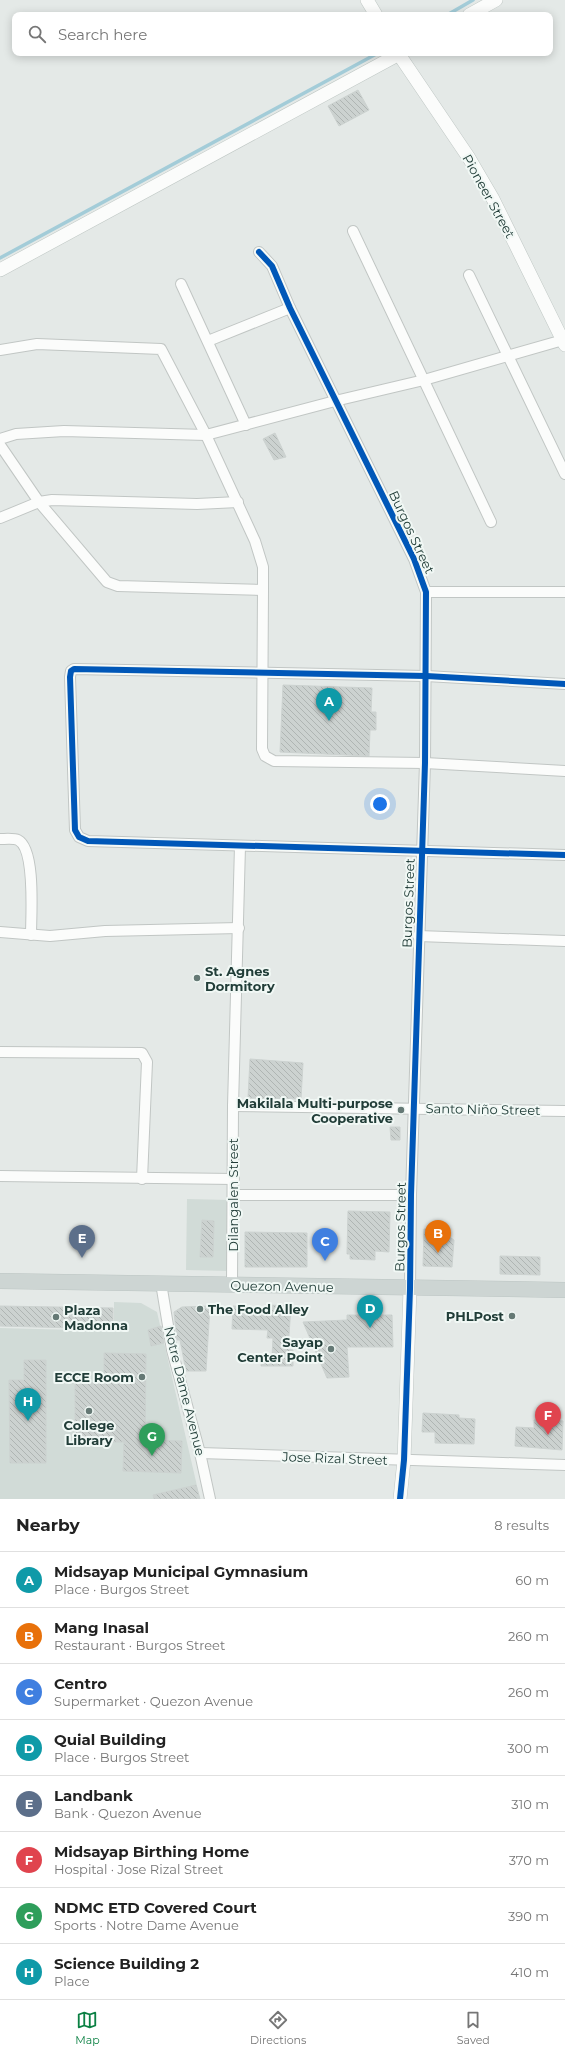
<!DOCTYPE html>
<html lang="en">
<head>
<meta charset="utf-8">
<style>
	:root { --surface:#fff; --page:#f2f2f2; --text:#222; --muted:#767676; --line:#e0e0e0; --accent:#0b8043 }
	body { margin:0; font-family:Montserrat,sans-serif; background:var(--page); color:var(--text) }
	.you { position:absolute; left:380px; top:804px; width:14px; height:14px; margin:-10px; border:3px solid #fff; border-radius:50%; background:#1a73e8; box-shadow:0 0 0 6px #1a73e833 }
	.badge { display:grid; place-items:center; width:26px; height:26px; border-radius:50%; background:var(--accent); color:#fff; font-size:13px; font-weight:700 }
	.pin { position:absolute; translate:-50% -33px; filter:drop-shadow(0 1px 2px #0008) }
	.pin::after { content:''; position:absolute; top:21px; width:14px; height:12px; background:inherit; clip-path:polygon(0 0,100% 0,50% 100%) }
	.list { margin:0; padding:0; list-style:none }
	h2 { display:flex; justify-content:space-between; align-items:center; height:52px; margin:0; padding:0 16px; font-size:17px }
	h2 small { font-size:13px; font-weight:400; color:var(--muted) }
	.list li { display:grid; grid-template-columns:26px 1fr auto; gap:12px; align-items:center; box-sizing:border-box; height:56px; padding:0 16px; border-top:1px solid var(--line) }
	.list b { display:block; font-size:15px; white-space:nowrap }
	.list p { margin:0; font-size:13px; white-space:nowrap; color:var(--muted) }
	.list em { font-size:13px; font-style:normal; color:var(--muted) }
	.icon { flex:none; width:22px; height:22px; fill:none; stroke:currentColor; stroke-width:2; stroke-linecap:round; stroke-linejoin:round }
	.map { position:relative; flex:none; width:565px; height:1499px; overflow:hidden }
	.search { position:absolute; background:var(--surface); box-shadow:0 2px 10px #0003; left:12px; right:12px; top:12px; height:44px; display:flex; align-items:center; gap:10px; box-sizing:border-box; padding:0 14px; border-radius:8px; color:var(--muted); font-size:15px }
	.sheet { height:500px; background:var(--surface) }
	nav { display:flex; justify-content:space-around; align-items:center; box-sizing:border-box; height:56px; border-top:1px solid var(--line); background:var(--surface); font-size:11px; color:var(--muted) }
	nav a { display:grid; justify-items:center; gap:2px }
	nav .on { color:var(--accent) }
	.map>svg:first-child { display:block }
	.built { fill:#d1dbd7 }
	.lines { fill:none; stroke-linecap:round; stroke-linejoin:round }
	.stream { stroke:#a3ccd8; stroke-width:3.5 }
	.building { fill:url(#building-back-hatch); stroke:#ccd2d0 }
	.street-casing { stroke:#c1c6c4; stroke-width:12 }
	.secondary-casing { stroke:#bfc7c4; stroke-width:14 }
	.primary-casing { stroke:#bcc5c3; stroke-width:16 }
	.street { stroke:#fbfcfb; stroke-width:10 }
	.secondary { stroke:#fbfcfb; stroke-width:13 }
	.primary { stroke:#cdd5d3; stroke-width:15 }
	.cycleway-casing { stroke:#f1f8f5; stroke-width:8 }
	.cycleway { stroke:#0057b8; stroke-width:6 }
	.poi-dot { fill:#657975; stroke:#f1f8f5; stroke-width:1.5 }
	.labels { text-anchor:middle; stroke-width:4; stroke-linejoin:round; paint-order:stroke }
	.street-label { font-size:13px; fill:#213d38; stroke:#f1f8f5 }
	.poi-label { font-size:13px; font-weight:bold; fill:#213d38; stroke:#f1f8f5; text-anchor:end }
</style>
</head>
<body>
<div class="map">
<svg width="565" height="1499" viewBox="0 0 565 1499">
	<defs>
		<pattern id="building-back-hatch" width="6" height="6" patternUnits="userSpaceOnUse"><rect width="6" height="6" fill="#ccd2d0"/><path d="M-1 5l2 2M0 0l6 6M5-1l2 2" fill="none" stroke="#afb5b3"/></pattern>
	</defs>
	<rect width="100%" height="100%" fill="#e4e9e7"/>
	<g class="built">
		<path d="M187 1199 230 1200 229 1271 186 1270Z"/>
		<path d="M114 1302 141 1303 157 1312 200 1499H0V1328L114 1331Z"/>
	</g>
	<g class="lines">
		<g class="stream">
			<path d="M447 15 473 0"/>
			<path d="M0 258 378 53"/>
		</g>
	</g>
	<g class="building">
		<path d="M358 90 369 110 339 126 328 106Z"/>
		<path d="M275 433 286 457 274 460 263 439Z"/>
		<path d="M283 685 372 688 371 712H376V730H370L369 756 280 752Z"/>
		<path d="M250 1059 303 1063 301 1099 248 1098Z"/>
		<path d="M390 1127H400V1140H391Z"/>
		<path d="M348 1211 390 1212 389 1252 375 1251V1260L350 1259V1254H347Z"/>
		<path d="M202 1220 214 1221 213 1257H200Z"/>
		<path d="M424 1229H437L454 1240 452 1267 423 1266Z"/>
		<path d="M245 1232 307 1233V1267H245Z"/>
		<path d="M500 1256 540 1257V1275L500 1274Z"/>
		<path d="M269 1305 291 1306 288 1349 293 1350V1366H261L262 1357H272L273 1338H267L268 1330 232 1329 233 1306 269 1308Z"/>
		<path d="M0 1306 113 1308V1329L0 1326Z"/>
		<path d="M210 1306 206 1371H186L180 1340H177L174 1312 182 1307Z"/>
		<path d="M347 1315H392L393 1347H347L349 1377 327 1378 303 1322 347 1320Z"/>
		<path d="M161 1326 164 1343 151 1346 148 1330Z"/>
		<path d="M104 1353 146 1354 145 1440 182 1441 181 1473 123 1471 124 1442H103V1440L75 1439V1382L104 1383Z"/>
		<path d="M24 1360H46V1463H10L9 1380H24Z"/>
		<path d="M423 1413 459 1415V1418L475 1419 474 1444 435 1443V1432H422Z"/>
		<path d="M534 1420 563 1421 562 1450 515 1446 516 1427 534 1428Z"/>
		<path d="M196 1485 200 1499H154L153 1495Z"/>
	</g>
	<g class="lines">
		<defs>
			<g id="street">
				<path d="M353 231 491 522"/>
				<path d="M259 252 272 266 290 308 414 559 426 592 425 763 411 1195 410 1289"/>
				<path d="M469 275 565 474"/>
				<path d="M181 284 246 425"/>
				<path d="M208 341 290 308"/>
				<path d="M0 350 37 344 161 349 206 435 255 541 263 567V590L262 749 265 756 274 761 425 763 565 771"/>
				<path d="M0 439 16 434 64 431 206 435 335 401 424 380 563 340"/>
				<path d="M0 445 39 502 107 582 118 586 263 590"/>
				<path d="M0 518 39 502 52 500 197 504 238 502"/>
				<path d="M426 592H565"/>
				<path d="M565 684 426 676 74 669 71 671 70 677 75 830 79 837 88 841 565 855"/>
				<path d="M0 839C5 839 14 838 18 840 36 849 31 916 31 935"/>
				<path d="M0 932 50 936 105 931 239 928"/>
				<path d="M418 936 565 941"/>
				<path d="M0 1052 142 1053 147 1062 142 1179"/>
				<path d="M233 1106 565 1111"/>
				<path d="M0 1176 234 1179"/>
				<path d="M233 1195H411"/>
				<path d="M161 1283 172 1350 200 1453 210 1499"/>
				<path d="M232 1285 233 1106 240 846"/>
				<path d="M200 1453 565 1465"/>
			</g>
			<g id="secondary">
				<path d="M367 0 376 15"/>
				<path d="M469 15 496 0"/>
				<path d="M398 53 469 158 493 199 565 345"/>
				<path d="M0 270 401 53"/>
				<path d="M400 1499 404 1460 410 1289"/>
			</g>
			<path id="primary" d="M0 1281 565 1290"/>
		</defs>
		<use href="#street" class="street-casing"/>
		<use href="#secondary" class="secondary-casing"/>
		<use href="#primary" class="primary-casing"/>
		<use href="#street" class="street"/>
		<use href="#secondary" class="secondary"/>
		<use href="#primary" class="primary"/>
		<defs>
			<g id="cycleway">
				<path d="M259 252 272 266 290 308 414 559 426 592 425 763 411 1195 410 1289 404 1460 400 1499"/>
				<path d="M565 684 426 676 74 669 71 671 70 677 75 830 79 837 88 841 565 855"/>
			</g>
		</defs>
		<use href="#cycleway" class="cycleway-casing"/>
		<use href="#cycleway" class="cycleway"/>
	</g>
	<g class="poi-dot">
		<circle cx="197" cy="978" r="4"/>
		<circle cx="401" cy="1110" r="4"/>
		<circle cx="200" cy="1309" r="4"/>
		<circle cx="512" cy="1316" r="4"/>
		<circle cx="56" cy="1317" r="4"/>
		<circle cx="331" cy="1349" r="4"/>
		<circle cx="142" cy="1377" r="4"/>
		<circle cx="89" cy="1411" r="4"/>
	</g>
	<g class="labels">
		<g class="street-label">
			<text transform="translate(489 196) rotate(61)" y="5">Pioneer Street</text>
			<text transform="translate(412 532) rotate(65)" y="5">Burgos Street</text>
			<text transform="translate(408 903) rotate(-88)" y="5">Burgos Street</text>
			<text transform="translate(483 1109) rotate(1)" y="5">Santo Niño Street</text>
			<text transform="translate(233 1195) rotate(-90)" y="5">Dilangalen Street</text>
			<text transform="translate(400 1227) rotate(-89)" y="5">Burgos Street</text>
			<text transform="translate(282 1286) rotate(1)" y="5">Quezon Avenue</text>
			<text transform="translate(185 1391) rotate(76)" y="5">Notre Dame Avenue</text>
			<text transform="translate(335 1458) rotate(2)" y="5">Jose Rizal Street</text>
		</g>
		<g class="poi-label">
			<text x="205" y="976" text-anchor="start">St. Agnes<tspan x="205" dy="15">Dormitory</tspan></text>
			<text x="393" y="1108">Makilala Multi-purpose<tspan x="393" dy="15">Cooperative</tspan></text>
			<text x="208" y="1314" text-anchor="start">The Food Alley</text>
			<text x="64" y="1315" text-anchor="start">Plaza<tspan x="64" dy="15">Madonna</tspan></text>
			<text x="504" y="1321">PHLPost</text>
			<text x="323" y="1347">Sayap<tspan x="323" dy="15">Center Point</tspan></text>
			<text x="134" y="1382">ECCE Room</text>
			<text x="89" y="1430" text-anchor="middle">College<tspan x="89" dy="15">Library</tspan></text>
		</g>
	</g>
</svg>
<div class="you"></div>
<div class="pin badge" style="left:329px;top:721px;background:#0f9aa8">A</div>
<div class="pin badge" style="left:438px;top:1253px;background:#e8710a">B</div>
<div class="pin badge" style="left:325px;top:1261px;background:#3f7fe0">C</div>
<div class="pin badge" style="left:370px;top:1328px;background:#0f9aa8">D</div>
<div class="pin badge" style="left:82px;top:1258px;background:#5c6f8a">E</div>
<div class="pin badge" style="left:548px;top:1435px;background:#e0444e">F</div>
<div class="pin badge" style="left:152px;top:1456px;background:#2e9e5b">G</div>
<div class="pin badge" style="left:28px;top:1421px;background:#0f9aa8">H</div>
<div class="search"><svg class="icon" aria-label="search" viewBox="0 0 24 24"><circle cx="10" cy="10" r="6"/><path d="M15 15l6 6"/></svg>Search here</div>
</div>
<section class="sheet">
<h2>Nearby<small>8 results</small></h2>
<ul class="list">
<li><span class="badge" style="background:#0f9aa8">A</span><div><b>Midsayap Municipal Gymnasium</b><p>Place · Burgos Street</p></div><em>60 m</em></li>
<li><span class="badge" style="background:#e8710a">B</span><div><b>Mang Inasal</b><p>Restaurant · Burgos Street</p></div><em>260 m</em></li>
<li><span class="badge" style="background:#3f7fe0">C</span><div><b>Centro</b><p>Supermarket · Quezon Avenue</p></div><em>260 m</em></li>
<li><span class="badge" style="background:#0f9aa8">D</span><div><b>Quial Building</b><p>Place · Burgos Street</p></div><em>300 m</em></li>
<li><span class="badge" style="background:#5c6f8a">E</span><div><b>Landbank</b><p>Bank · Quezon Avenue</p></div><em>310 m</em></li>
<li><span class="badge" style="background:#e0444e">F</span><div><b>Midsayap Birthing Home</b><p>Hospital · Jose Rizal Street</p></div><em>370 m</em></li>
<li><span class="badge" style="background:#2e9e5b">G</span><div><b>NDMC ETD Covered Court</b><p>Sports · Notre Dame Avenue</p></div><em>390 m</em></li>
<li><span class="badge" style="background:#0f9aa8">H</span><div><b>Science Building 2</b><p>Place</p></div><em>410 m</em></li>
</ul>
</section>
<nav>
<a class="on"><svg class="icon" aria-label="map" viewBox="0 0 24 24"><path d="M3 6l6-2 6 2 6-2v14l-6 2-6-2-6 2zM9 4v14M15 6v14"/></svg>Map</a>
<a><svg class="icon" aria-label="directions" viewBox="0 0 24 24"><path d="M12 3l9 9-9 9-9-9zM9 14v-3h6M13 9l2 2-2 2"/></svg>Directions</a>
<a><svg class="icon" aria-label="saved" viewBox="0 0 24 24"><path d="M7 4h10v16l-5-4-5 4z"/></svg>Saved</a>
</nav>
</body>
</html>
